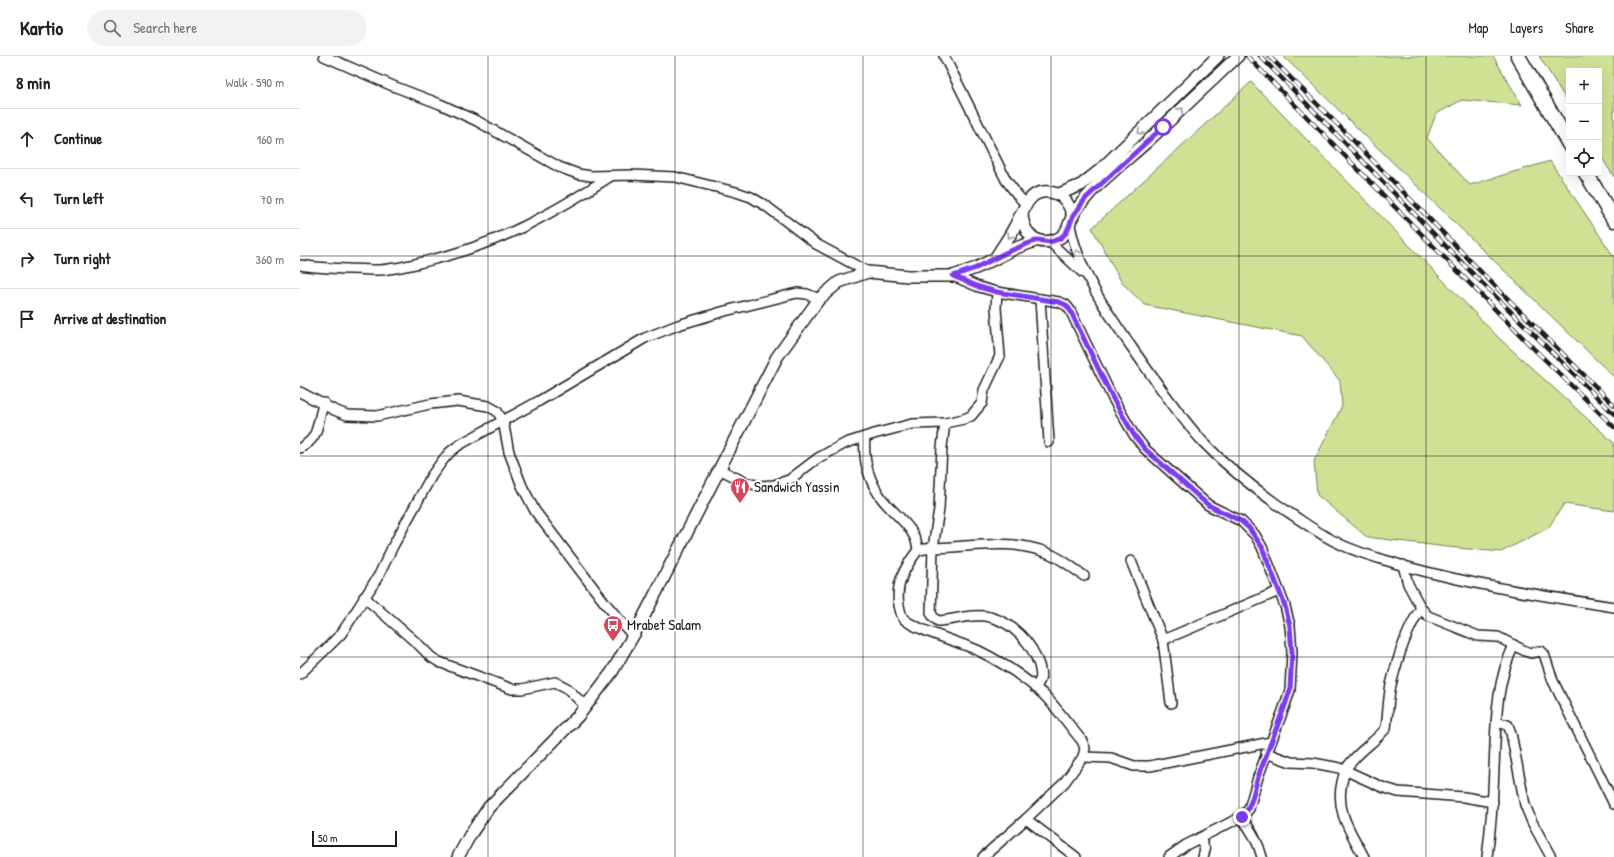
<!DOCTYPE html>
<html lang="en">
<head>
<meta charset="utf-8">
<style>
	:root { --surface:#fff; --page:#f2f2f2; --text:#202124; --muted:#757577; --line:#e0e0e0 }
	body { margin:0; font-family:"Patrick Hand",sans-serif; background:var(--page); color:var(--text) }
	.controls { position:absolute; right:12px; top:12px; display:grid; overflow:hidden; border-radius:0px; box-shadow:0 4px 16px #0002 }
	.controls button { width:36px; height:36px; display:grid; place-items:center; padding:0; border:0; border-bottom:1px solid var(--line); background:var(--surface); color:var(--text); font:20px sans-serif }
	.scale { position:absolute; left:12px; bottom:10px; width:85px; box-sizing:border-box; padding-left:4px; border:2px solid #1c1c1c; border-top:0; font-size:11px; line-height:14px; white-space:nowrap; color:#1c1c1c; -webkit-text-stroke:3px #fff; paint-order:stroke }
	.stop { position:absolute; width:12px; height:12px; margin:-9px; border:3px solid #7c3aed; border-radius:50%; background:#fff }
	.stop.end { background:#7c3aed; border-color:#fff; box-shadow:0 1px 4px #0008 }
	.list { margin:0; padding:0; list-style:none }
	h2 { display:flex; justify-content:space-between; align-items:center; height:52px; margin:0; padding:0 16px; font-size:17px }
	h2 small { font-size:13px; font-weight:400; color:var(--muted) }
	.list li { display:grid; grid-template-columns:26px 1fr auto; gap:12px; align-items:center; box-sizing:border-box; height:60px; padding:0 16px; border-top:1px solid var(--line) }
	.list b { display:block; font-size:15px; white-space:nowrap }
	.list em { font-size:13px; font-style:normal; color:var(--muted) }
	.icon { flex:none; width:22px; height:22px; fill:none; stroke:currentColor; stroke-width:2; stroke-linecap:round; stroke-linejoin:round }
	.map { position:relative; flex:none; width:1314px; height:801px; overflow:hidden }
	header { display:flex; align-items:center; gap:24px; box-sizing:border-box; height:56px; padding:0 20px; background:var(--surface); border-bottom:1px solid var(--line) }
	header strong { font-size:19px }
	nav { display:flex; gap:22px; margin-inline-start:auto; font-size:14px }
	.search { width:280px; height:36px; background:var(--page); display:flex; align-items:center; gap:10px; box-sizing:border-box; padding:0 14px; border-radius:22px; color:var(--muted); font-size:15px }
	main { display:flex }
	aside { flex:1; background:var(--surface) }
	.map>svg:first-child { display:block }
	.green { fill:#cee195; stroke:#757e58 }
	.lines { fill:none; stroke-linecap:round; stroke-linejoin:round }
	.minor-casing { stroke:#1c1c1c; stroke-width:12 }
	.tertiary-casing { stroke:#1c1c1c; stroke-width:14 }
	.primary-casing { stroke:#1c1c1c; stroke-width:17 }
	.minor { stroke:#fff; stroke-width:9 }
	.tertiary { stroke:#fff; stroke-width:11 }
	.primary { stroke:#fff; stroke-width:14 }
	.rail-casing { stroke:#1c1c1c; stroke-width:4.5 }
	.rail { stroke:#fff; stroke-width:3; stroke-dasharray:9; stroke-linecap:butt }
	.oneway { stroke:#999 }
	.route { stroke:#7c3aed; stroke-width:5 }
	.grid { fill:none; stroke:#1c1c1c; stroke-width:1; stroke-opacity:0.55 }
	.labels { text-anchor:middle; stroke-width:4; stroke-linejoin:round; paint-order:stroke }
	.poi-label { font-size:15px; fill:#1c1c1c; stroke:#fff; text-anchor:start }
</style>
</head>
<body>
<header>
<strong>Kartio</strong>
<div class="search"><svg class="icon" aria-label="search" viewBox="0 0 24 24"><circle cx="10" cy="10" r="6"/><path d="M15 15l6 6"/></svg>Search here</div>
<nav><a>Map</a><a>Layers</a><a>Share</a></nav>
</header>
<main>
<aside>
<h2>8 min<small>Walk · 590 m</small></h2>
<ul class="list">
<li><svg class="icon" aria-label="ahead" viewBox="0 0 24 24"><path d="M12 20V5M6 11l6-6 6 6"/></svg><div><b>Continue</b></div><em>160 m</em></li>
<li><svg class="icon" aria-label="left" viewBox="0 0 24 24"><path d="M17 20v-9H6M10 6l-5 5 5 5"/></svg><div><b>Turn left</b></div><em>70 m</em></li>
<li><svg class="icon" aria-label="right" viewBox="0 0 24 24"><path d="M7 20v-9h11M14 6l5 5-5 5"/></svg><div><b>Turn right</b></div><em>360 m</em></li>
<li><svg class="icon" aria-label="arrive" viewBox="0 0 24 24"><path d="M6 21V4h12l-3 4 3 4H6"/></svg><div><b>Arrive at destination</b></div></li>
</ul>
</aside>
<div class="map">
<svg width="1314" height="801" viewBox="0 0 1314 801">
	<rect width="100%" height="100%" fill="#fff"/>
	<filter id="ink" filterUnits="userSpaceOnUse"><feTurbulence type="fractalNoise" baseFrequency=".025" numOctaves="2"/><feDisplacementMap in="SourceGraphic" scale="8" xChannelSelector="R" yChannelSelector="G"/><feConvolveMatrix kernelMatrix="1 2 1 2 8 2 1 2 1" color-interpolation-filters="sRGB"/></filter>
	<g filter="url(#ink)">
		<g class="green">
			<path d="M983 0H1193L1222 49 1162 44 1136 58 1127 82 1170 129 1250 105 1314 201V321Z"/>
			<path d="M1239 0H1314V121L1299 97V15H1269V48Z"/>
			<path d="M951 26 1200 283 1314 387V455L1264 448 1248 472 1201 496 1147 491 1067 481 1017 439 1014 405 1042 350 1040 325 1002 280 845 249 822 227 792 172Z"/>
		</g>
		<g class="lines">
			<defs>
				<g id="minor">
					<path d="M24 0 93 30 140 48 177 65 259 111 278 118 291 120 331 119 375 121 436 136 451 141 466 150 516 188 568 216"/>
					<path d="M644 0 706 124 719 141 725 147"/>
					<path d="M770 169C780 221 812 263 842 306 861 333 881 362 903 386 930 414 961 438 994 460 1009 470 1024 481 1040 488 1060 498 1083 503 1104 510 1173 529 1243 540 1314 551"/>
					<path d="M750 186 783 217"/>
					<path d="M0 209C16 212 32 212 49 213 58 213 67 214 76 214 93 214 110 209 127 205 199 188 250 159 311 120"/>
					<path d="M653 220 679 231 697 236 759 246 766 249 770 254 812 341 834 379 845 393 908 449 941 465 955 479 962 491 985 550 990 570 992 596 990 634 984 652 958 721 949 753 941 761 886 789 869 801"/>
					<path d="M697 236 696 252 700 300 684 334 682 347 671 360 664 363 645 367 642 391 639 453 633 492C671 491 711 482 748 497 761 502 773 512 784 520"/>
					<path d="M740 243 749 386"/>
					<path d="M0 336 34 354 47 359 77 360 130 348 158 345 188 350 197 355 203 365 209 396 222 430 235 455 305 547 333 580"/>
					<path d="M565 381C563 402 567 421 580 440 592 458 616 470 618 494"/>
					<path d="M0 392C21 382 16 366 24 347"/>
					<path d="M419 413 445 426 459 430 474 429 489 424 518 402 546 387 574 378 612 368 645 367"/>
					<path d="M831 505 863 584 871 647"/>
					<path d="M1103 509 1108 528 1121 552 1128 560 1178 580 1198 581 1225 595 1231 597 1241 595 1244 598 1253 625 1314 748"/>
					<path d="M64 541 119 589 131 601 139 606 212 633H222L255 626 267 632 286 651"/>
					<path d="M863 584 979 535"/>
					<path d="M0 618 25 594 41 578 51 563 79 519 93 490 132 419 143 404 150 396 159 389 239 345 345 282 378 269 425 255 497 237 507 238 519 243"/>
					<path d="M1196 666 1208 669 1211 677 1225 749 1232 766 1251 801"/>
					<path d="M966 697 991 706 1013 707 1040 712 1082 731 1098 736 1164 741 1193 746"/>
					<path d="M783 701 811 702 834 710H850L971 686"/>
					<path d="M941 761C951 774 958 785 962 801"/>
					<path d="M726 763 776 801"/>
					<path d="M900 782 905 794 903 801"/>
					<path d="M683 801 726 763 764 727 783 701 785 692 782 685C769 669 757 652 743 638 724 621 700 605 677 594 662 587 613 573 604 563 601 560 600 554 599 549 595 528 605 511 618 494L633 492 631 557 634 562 638 565C655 564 673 557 690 561 713 567 732 587 739 609 740 614 742 619 740 624 739 627 736 630 735 632"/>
					<path d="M1064 801C1051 776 1035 756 1042 726 1044 717 1046 711 1053 704 1063 692 1077 684 1086 672 1088 658 1088 643 1091 629 1097 604 1106 575 1121 552"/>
					<path d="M1187 801C1191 771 1193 742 1194 712 1196 670 1195 628 1214 589"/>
				</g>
				<g id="tertiary">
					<path d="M759 138 781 129 800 114 918 0"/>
					<path d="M722 156C722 176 736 192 757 183 768 179 768 168 773 159 778 150 786 142 792 135 810 117 830 101 849 84 879 56 908 28 938 0"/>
					<path d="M696 201C702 191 709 182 714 172 724 155 728 130 754 137 765 140 769 149 773 160"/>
					<path d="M158 801 170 779 189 751 279 659 312 616 341 566 477 301 519 243 539 226 568 216 608 220H653L676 212 716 192 738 184"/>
				</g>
				<g id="primary">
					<path d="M1218 0 1269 88"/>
					<path d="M1286 117 1314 164"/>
				</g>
			</defs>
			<use href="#minor" class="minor-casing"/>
			<use href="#tertiary" class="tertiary-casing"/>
			<use href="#primary" class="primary-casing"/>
			<use href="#minor" class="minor"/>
			<use href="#tertiary" class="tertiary"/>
			<use href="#primary" class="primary"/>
			<defs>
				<g id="rail">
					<path d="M947 0 1234 293 1314 371"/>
					<path d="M960 0 1175 220 1314 358"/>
					<path d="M969 0 1047 78 1182 217 1314 349"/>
				</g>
			</defs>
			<use href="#rail" class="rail-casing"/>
			<use href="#rail" class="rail"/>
		</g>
		<defs><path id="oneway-chevron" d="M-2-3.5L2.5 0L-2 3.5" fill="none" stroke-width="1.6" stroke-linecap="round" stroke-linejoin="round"/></defs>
		<g class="oneway">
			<use href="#oneway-chevron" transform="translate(881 54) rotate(-44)"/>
			<use href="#oneway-chevron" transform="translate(840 76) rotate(136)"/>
			<use href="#oneway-chevron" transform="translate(710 180) rotate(122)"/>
			<use href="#oneway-chevron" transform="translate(777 196) rotate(-108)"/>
		</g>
	</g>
	<g class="lines" filter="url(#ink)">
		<path class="route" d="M863 71 786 142 773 160 770 168 766 177 759 183 750 186 738 184 727 188 705 197 676 212 653 220 679 231 697 236 759 246 766 249 770 254 812 341 834 379 845 393 908 449 941 465 949 472 962 491 985 550 990 570 992 596 990 634 984 652 958 721 952 743 948 753 942 761"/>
	</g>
	<path class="grid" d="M188 0V801M375 0V801M563 0V801M751 0V801M939 0V801M1126 0V801M0 200H1314M0 400H1314M0 601H1314"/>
	<defs>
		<symbol id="restaurant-pin" viewBox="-11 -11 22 30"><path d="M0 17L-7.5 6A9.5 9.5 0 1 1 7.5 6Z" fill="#d1495b" stroke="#fff"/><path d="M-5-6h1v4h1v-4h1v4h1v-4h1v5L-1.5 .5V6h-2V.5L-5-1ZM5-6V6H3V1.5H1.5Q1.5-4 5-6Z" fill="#fff"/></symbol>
		<symbol id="bus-pin" viewBox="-11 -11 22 30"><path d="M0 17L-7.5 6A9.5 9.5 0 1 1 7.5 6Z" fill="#d1495b" stroke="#fff"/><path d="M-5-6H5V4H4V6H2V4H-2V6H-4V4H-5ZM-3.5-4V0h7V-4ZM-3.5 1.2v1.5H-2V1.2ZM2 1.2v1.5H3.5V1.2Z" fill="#fff"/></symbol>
	</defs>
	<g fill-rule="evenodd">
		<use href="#restaurant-pin" x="429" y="420" width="22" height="30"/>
		<use href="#bus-pin" x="302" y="558" width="22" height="30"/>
	</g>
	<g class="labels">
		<g class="poi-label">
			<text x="454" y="436">Sandwich Yassin</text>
			<text x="327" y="574">Mrabet Salam</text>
		</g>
	</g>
</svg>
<div class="controls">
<button>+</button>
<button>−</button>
<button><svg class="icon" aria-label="locate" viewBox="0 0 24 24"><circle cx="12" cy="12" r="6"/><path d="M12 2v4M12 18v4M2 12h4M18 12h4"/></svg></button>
</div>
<div class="scale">50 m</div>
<div class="stop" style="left:863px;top:71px"></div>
<div class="stop end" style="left:942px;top:761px"></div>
</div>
</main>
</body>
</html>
